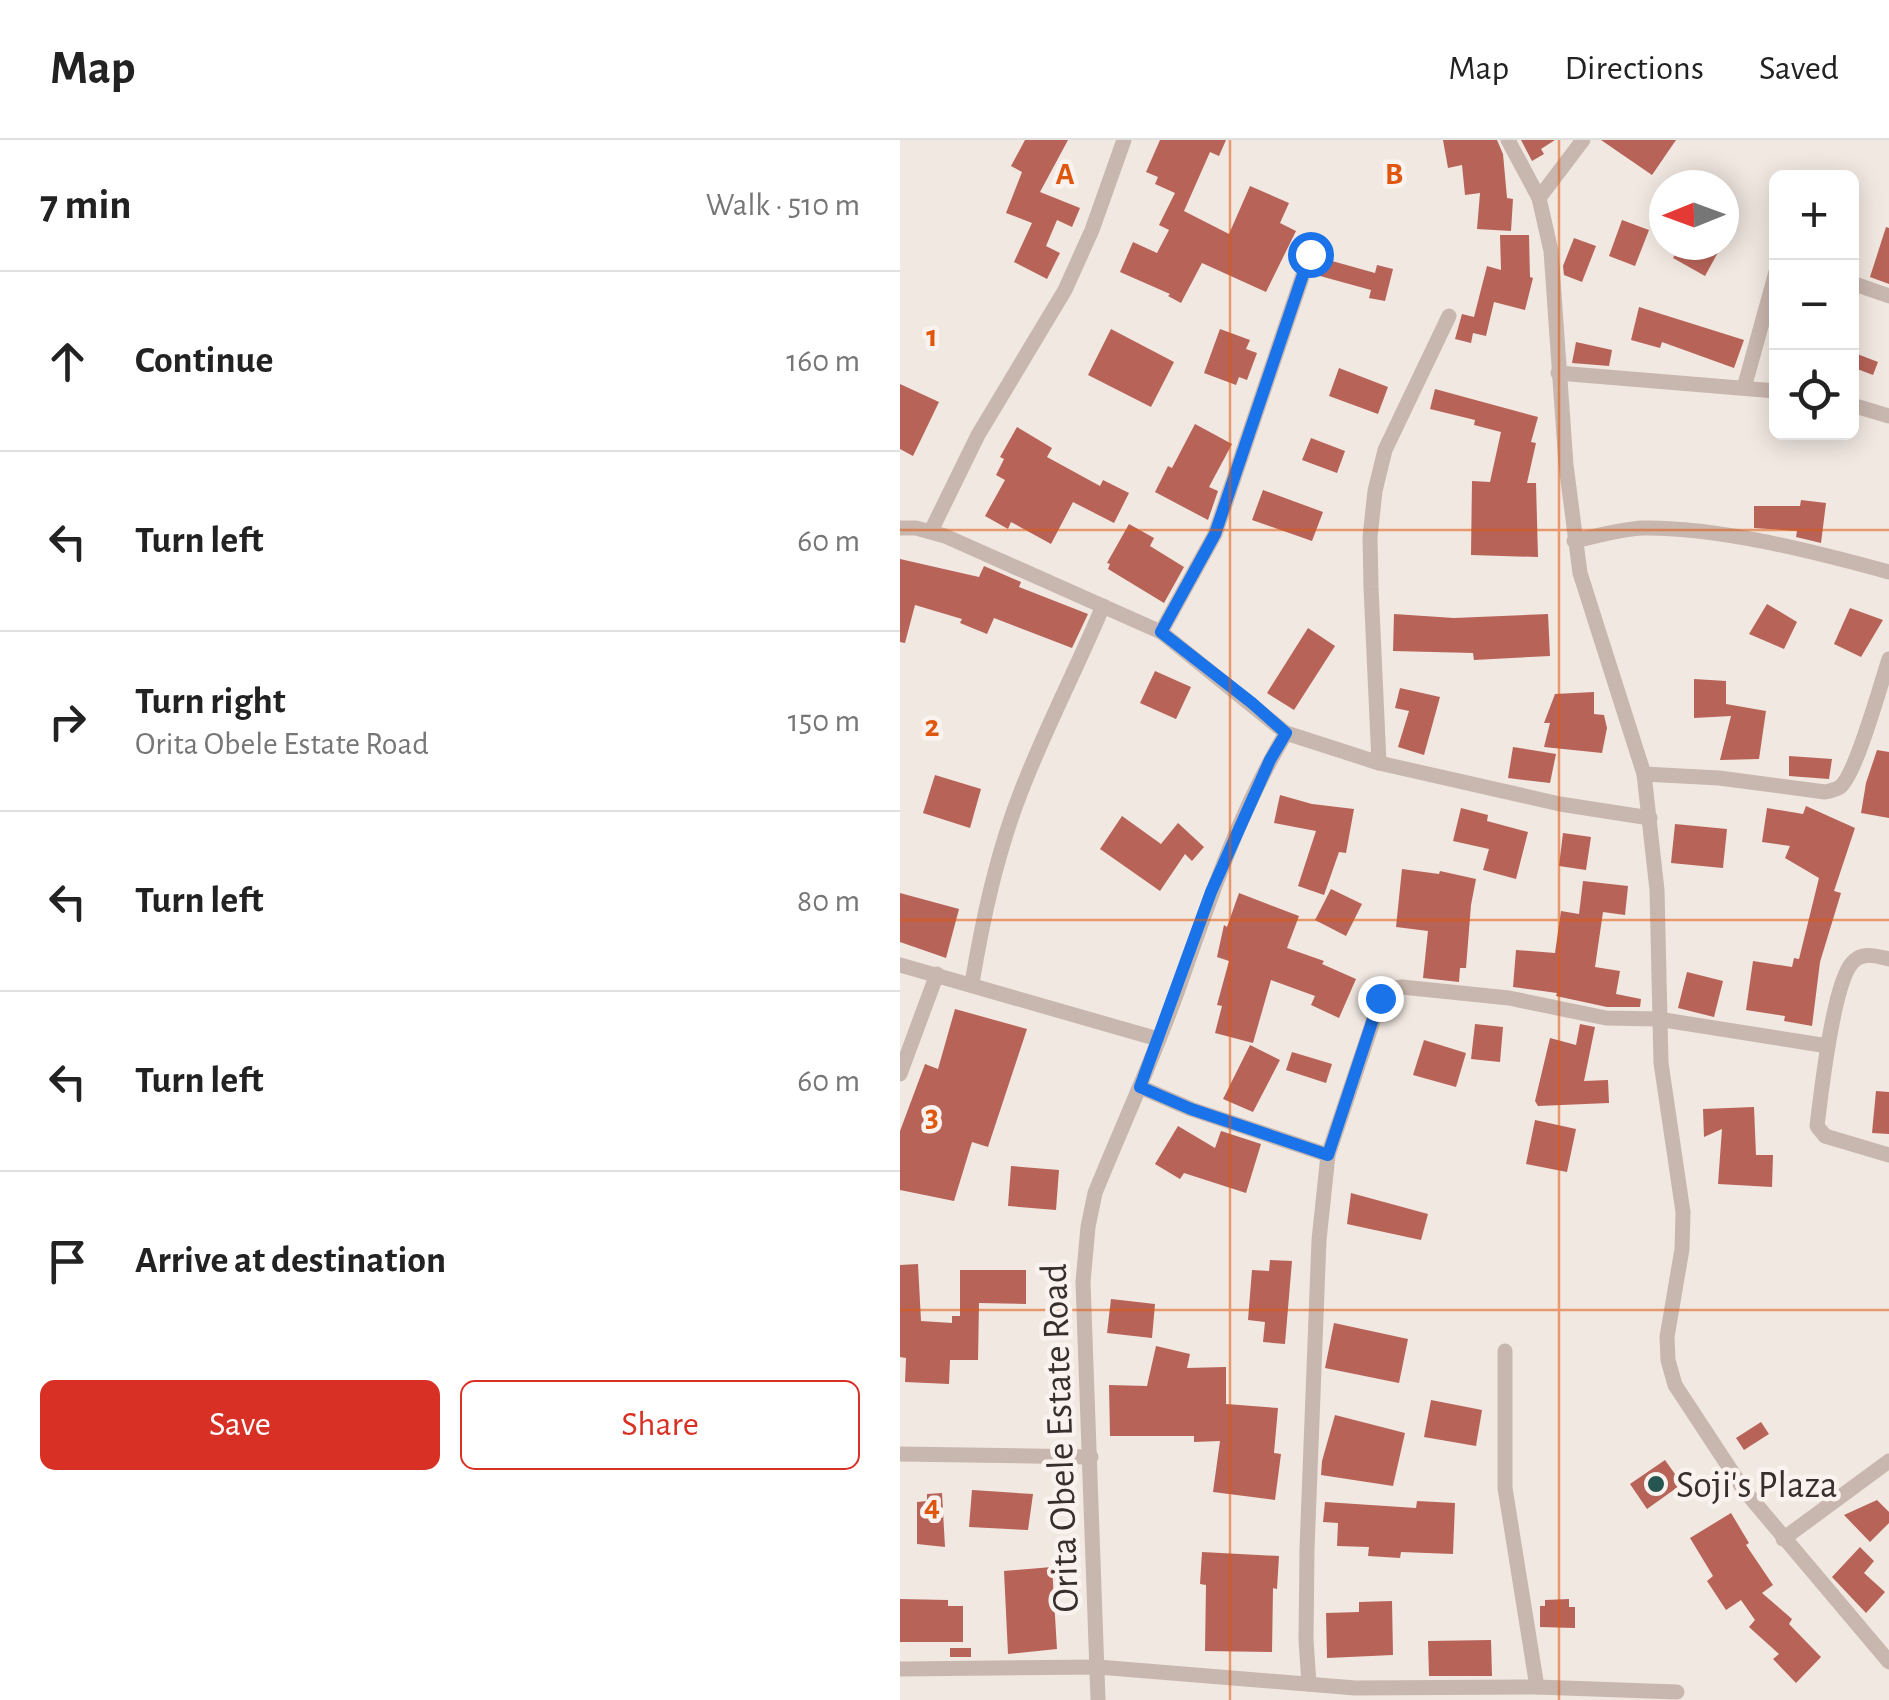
<!DOCTYPE html>
<html lang="en">
<head>
<meta charset="utf-8">
<style>
	:root { --surface:#fff; --page:#f2f2f2; --text:#222; --muted:#767676; --line:#e0e0e0; --accent:#d93025 }
	body { margin:0; font-family:"Alegreya Sans",sans-serif; background:var(--page); color:var(--text) }
	.controls { position:absolute; right:30px; top:30px; display:grid; overflow:hidden; border-radius:15px; box-shadow:0 5px 25px #0003 }
	.controls button { width:90px; height:90px; display:grid; place-items:center; padding:0; border:0; border-bottom:2px solid var(--line); background:var(--surface); color:var(--text); font:50px sans-serif }
	.compass { position:absolute; left:749px; top:30px; width:90px; height:90px; border-radius:50%; background:var(--surface); box-shadow:0 5px 25px #0003; rotate:269deg }
	.stop { position:absolute; width:30px; height:30px; margin:-22px; border:8px solid #1a73e8; border-radius:50%; background:#fff }
	.stop.end { background:#1a73e8; border-color:#fff; box-shadow:0 2px 10px #0008 }
	.list { margin:0; padding:0; list-style:none }
	h2 { display:flex; justify-content:space-between; align-items:center; height:130px; margin:0; padding:0 40px; font-size:42px }
	h2 small { font-size:32px; font-weight:400; color:var(--muted) }
	.list li { display:grid; grid-template-columns:65px 1fr auto; gap:30px; align-items:center; box-sizing:border-box; height:180px; padding:0 40px; border-top:2px solid var(--line) }
	.list b { display:block; font-size:38px; white-space:nowrap }
	.list p { margin:0; font-size:32px; white-space:nowrap; color:var(--muted) }
	.list em { font-size:32px; font-style:normal; color:var(--muted) }
	.actions { display:flex; gap:20px; padding:30px 40px }
	.actions a { flex:1; padding:22px 0; border:2px solid var(--accent); border-radius:15px; text-align:center; font-size:35px; color:var(--accent) }
	.actions .main { background:var(--accent); color:#fff }
	.icon { flex:none; width:55px; height:55px; fill:none; stroke:currentColor; stroke-width:2; stroke-linecap:round; stroke-linejoin:round }
	.map { position:relative; flex:none; width:989px; height:1560px; overflow:hidden }
	header { display:flex; align-items:center; gap:60px; box-sizing:border-box; height:140px; padding:0 50px; background:var(--surface); border-bottom:2px solid var(--line) }
	header strong { font-size:48px }
	nav { display:flex; gap:55px; margin-inline-start:auto; font-size:35px }
	main { display:flex }
	aside { flex:1; background:var(--surface) }
	.map>svg:first-child { display:block }
	.building { fill:#b86358 }
	.lines { fill:none; stroke-linecap:round; stroke-linejoin:round }
	.street { stroke:#c8b7ae; stroke-width:15 }
	.route { stroke:#1a73e8; stroke-width:12 }
	.grid { fill:none; stroke:#df570e; stroke-width:2.5; stroke-opacity:0.55 }
	.poi-dot { fill:#265451; stroke:#f9f2ee; stroke-width:4 }
	.labels { text-anchor:middle; stroke-width:9; stroke-linejoin:round; paint-order:stroke }
	.street-label { font-size:38px; fill:#382e2c; stroke:#f9f2ee }
	.poi-label { font-size:38px; fill:#382e2c; stroke:#f9f2ee; text-anchor:start }
	.grid-label { font-size:32px; text-anchor:middle; font-weight:bold; fill:#df570e; stroke:#f9f2ee; stroke-width:9; stroke-linejoin:round; paint-order:stroke }
</style>
</head>
<body>
<header>
<strong>Map</strong>
<nav><a>Map</a><a>Directions</a><a>Saved</a></nav>
</header>
<main>
<aside>
<h2>7 min<small>Walk · 510 m</small></h2>
<ul class="list">
<li><svg class="icon" aria-label="ahead" viewBox="0 0 24 24"><path d="M12 20V5M6 11l6-6 6 6"/></svg><div><b>Continue</b></div><em>160 m</em></li>
<li><svg class="icon" aria-label="left" viewBox="0 0 24 24"><path d="M17 20v-9H6M10 6l-5 5 5 5"/></svg><div><b>Turn left</b></div><em>60 m</em></li>
<li><svg class="icon" aria-label="right" viewBox="0 0 24 24"><path d="M7 20v-9h11M14 6l5 5-5 5"/></svg><div><b>Turn right</b><p>Orita Obele Estate Road</p></div><em>150 m</em></li>
<li><svg class="icon" aria-label="left" viewBox="0 0 24 24"><path d="M17 20v-9H6M10 6l-5 5 5 5"/></svg><div><b>Turn left</b></div><em>80 m</em></li>
<li><svg class="icon" aria-label="left" viewBox="0 0 24 24"><path d="M17 20v-9H6M10 6l-5 5 5 5"/></svg><div><b>Turn left</b></div><em>60 m</em></li>
<li><svg class="icon" aria-label="arrive" viewBox="0 0 24 24"><path d="M6 21V4h12l-3 4 3 4H6"/></svg><div><b>Arrive at destination</b></div></li>
</ul>
<div class="actions"><a class="main">Save</a><a>Share</a></div>
</aside>
<div class="map">
<svg width="989" height="1560" viewBox="0 0 989 1560">
	<rect width="100%" height="100%" fill="#f1e8e1"/>
	<g class="building">
		<path d="M125 0H168L140 52 180 68 172 87 157 80 146 106 160 113 147 139 114 122 132 83 106 73 122 32 111 26Z"/>
		<path d="M260 0H326L319 16 310 12 284 71 329 94 350 46 389 63 380 83 396 91 366 152 302 123 281 163 268 156 270 154 220 132 233 102 257 113 269 90 259 85 275 53 255 44 258 37 246 32Z"/>
		<path d="M543 0H597L603 14 607 58 613 59 611 91 577 89 580 53 565 55 562 25 548 28Z"/>
		<path d="M621 0H655L641 9 644 14 632 21Z"/>
		<path d="M701 0H776L752 35Z"/>
		<path d="M722 80 749 90 735 126 709 116Z"/>
		<path d="M986 87 989 88V144L970 137Z"/>
		<path d="M600 95H629L630 137 633 138 625 170 594 162 586 196 573 193 571 203 555 199 562 174 574 177 587 126 601 130Z"/>
		<path d="M674 98 696 106 682 142 664 135 663 126Z"/>
		<path d="M780 105H822L805 136 773 118Z"/>
		<path d="M425 119 475 133 477 125 493 129 485 161 469 158 471 150 420 136Z"/>
		<path d="M739 167 844 200 834 228 762 202 760 208 731 200Z"/>
		<path d="M211 189 274 222 251 267 188 235Z"/>
		<path d="M320 189 350 200 346 209 357 213 347 240 339 237 336 245 304 233Z"/>
		<path d="M676 202 712 210 709 226 672 223Z"/>
		<path d="M952 212 978 222 973 235 952 227Z"/>
		<path d="M439 228 488 247 478 274 429 256Z"/>
		<path d="M0 244 39 262 13 316 0 309Z"/>
		<path d="M535 249 638 277 631 302 636 303 627 343H636L638 417 571 415 572 341 590 342 601 292 574 285 575 280 530 269Z"/>
		<path d="M295 284 332 304 309 347 318 351 308 380 255 352 268 326 272 328Z"/>
		<path d="M117 287 152 308 147 317 200 346 203 340 229 353 214 383 173 362 151 404 111 382 108 389 85 376 105 340 96 335 104 319 100 317Z"/>
		<path d="M411 298 445 311 437 333 402 320Z"/>
		<path d="M363 350 423 372 412 401 352 380Z"/>
		<path d="M901 360 926 363 921 403 896 397 897 391 854 388V366H900Z"/>
		<path d="M229 384 254 398 250 406 284 427 264 463 208 429 210 424 207 423Z"/>
		<path d="M0 419 79 437 84 426 121 442 119 447 188 474 172 508 94 478 87 494 60 483 62 479 15 465 5 503 0 502Z"/>
		<path d="M867 464 897 482 884 509 849 494Z"/>
		<path d="M950 468 983 480 961 517 934 504Z"/>
		<path d="M494 474 554 478 648 474 650 516 574 520 573 513 493 511Z"/>
		<path d="M408 488 435 506 394 570 367 553Z"/>
		<path d="M255 531 291 547 276 579 240 563Z"/>
		<path d="M794 539 826 541V564L866 571 859 619 820 620 831 576 794 578Z"/>
		<path d="M500 548 540 557 524 615 498 607 509 571 495 568Z"/>
		<path d="M694 552V574L704 575 707 588 702 613 644 607 650 583H644L655 554Z"/>
		<path d="M613 607 656 614 650 643 608 638Z"/>
		<path d="M977 610 989 612V678L961 673 966 643Z"/>
		<path d="M889 616 932 619 929 639 889 636Z"/>
		<path d="M35 635 81 649 70 688 23 673Z"/>
		<path d="M380 655 412 664 454 669 446 713 439 712 424 755 398 746 416 691 374 683Z"/>
		<path d="M906 666 955 688 934 751 941 753 920 822 912 886 884 881 885 876 846 870 853 821 892 827 894 818 899 819 919 738 885 718 890 706 862 702 867 668 903 674Z"/>
		<path d="M561 668 588 675 587 681 628 692 616 739 583 730 589 709 553 701Z"/>
		<path d="M222 676 261 704 278 683 304 707 292 721 285 714 260 751 200 709Z"/>
		<path d="M775 684 827 689 823 728 771 723Z"/>
		<path d="M663 693 691 697 686 730 659 726Z"/>
		<path d="M502 729 539 734 540 731 576 739 571 765 566 828H560L559 842 523 838 528 791 496 787Z"/>
		<path d="M683 741 728 746 725 775 703 772 695 827 720 831 716 854 741 859 740 867H707L656 856 657 853 613 847 616 810 655 813 661 771 679 774Z"/>
		<path d="M431 749 462 764 446 796 415 780Z"/>
		<path d="M0 753 59 769 46 818 0 802Z"/>
		<path d="M339 753 399 776 387 808 424 821 422 824 456 839 439 878 411 865 415 856 371 840 353 903 315 893 322 866 317 865 329 821 317 817 324 785 327 787Z"/>
		<path d="M787 832 823 841 814 877 778 868Z"/>
		<path d="M55 869 127 889 88 1007 72 1002 54 1061 0 1050V991L25 924 38 929Z"/>
		<path d="M575 884 603 887 600 922 571 919Z"/>
		<path d="M680 884 695 887 684 941 708 940 709 963 638 966 635 961 650 898 676 905Z"/>
		<path d="M524 900 566 913 556 947 513 935Z"/>
		<path d="M350 905 380 920 353 972 323 959Z"/>
		<path d="M392 912 432 924 426 943 386 930Z"/>
		<path d="M976 951 989 952V994L972 993Z"/>
		<path d="M854 967 856 1015H873L872 1047 818 1044 822 989 804 997 803 969Z"/>
		<path d="M635 980 676 989 667 1032 626 1024Z"/>
		<path d="M278 986 315 1008 321 991 361 1004 346 1053 284 1033 280 1039 255 1024Z"/>
		<path d="M111 1026 159 1030 156 1070 108 1066Z"/>
		<path d="M451 1053 528 1074 521 1100 447 1084Z"/>
		<path d="M370 1120 392 1121 385 1204 363 1202 365 1182 348 1180 352 1130 369 1131Z"/>
		<path d="M18 1124 21 1181 52 1183V1176H60V1130H126V1164L79 1163 78 1220H50L49 1244 5 1242 6 1218 0 1217V1125Z"/>
		<path d="M211 1159 255 1164 252 1198 207 1193Z"/>
		<path d="M434 1183 508 1199 499 1243 425 1228Z"/>
		<path d="M256 1206 290 1214 287 1228 326 1227V1264L378 1268 374 1313 381 1314 375 1360 313 1352 320 1301 294 1302V1296H210L209 1245 247 1246Z"/>
		<path d="M531 1260 582 1270 576 1306 524 1297Z"/>
		<path d="M435 1275 505 1293 493 1346 421 1335 422 1321Z"/>
		<path d="M861 1282 869 1294 844 1310 836 1298Z"/>
		<path d="M765 1320 782 1344 747 1369 730 1344Z"/>
		<path d="M72 1350 133 1354 128 1390 69 1387Z"/>
		<path d="M42 1353 45 1407 17 1404V1362L27 1361V1354Z"/>
		<path d="M977 1360 989 1372V1383L970 1402 944 1375Z"/>
		<path d="M517 1361 555 1363 553 1414 501 1412 500 1418 468 1416 469 1407 437 1406 438 1383 423 1382 425 1362 516 1368Z"/>
		<path d="M831 1373 849 1403 846 1405 873 1445 862 1453 892 1479 889 1484 921 1517 896 1543 873 1519 879 1514 849 1487 855 1480 841 1460 826 1470 807 1441 813 1436 790 1398Z"/>
		<path d="M960 1407 974 1421 964 1433 985 1452 966 1473 932 1437Z"/>
		<path d="M302 1412 379 1416 377 1449 373 1448 372 1512 305 1511 306 1445 300 1444Z"/>
		<path d="M152 1427 157 1509 108 1514 104 1431Z"/>
		<path d="M0 1459 48 1460V1466H63V1502H0Z"/>
		<path d="M669 1459V1467H675V1488L640 1487V1466H645V1460Z"/>
		<path d="M492 1461 493 1515 427 1518 426 1473 459 1472V1462Z"/>
		<path d="M591 1500 592 1536H529L528 1501Z"/>
		<rect x="50" y="1508" width="21" height="9"/>
	</g>
	<g class="lines">
		<g class="street">
			<path d="M608 0 639 58 651 111 666 325 680 433 744 634 757 750 761 923 783 1072 782 1109 767 1197 768 1220 775 1245 844 1350 989 1522"/>
			<path d="M639 58 683 0"/>
			<path d="M952 143 989 156"/>
			<path d="M658 233 876 251"/>
			<path d="M844 248 876 132"/>
			<path d="M952 265 989 276"/>
			<path d="M0 388H16L45 396 261 492 386 593 479 623 660 664 750 678"/>
			<path d="M31 391 78 295 165 150 192 90 224 0"/>
			<path d="M674 401C697 396 721 389 743 388 819 387 916 412 989 432"/>
			<path d="M261 492 315 394 410 114"/>
			<path d="M479 623 471 447 470 397 475 351 485 310 549 176"/>
			<path d="M744 634 819 638 925 652C930 651 935 650 940 647 956 635 981 543 989 519"/>
			<path d="M989 819C976 816 962 811 952 823 933 844 921 954 917 986L925 996 989 1015"/>
			<path d="M0 825 258 899"/>
			<path d="M72 843C83 778 97 712 122 649 146 587 177 528 203 466"/>
			<path d="M0 934 37 834"/>
			<path d="M240 947 291 969 428 1015"/>
			<path d="M605 1211V1348L637 1547"/>
			<path d="M0 1314 191 1317"/>
			<path d="M883 1399 989 1321"/>
			<path d="M0 1529 198 1527 455 1548 637 1547 777 1552"/>
			<path d="M409 1544 406 1500 407 1409 419 1100 428 1015 481 858 489 849 502 847 609 858 706 878 758 879 928 906"/>
			<path d="M198 1560 183 1142 188 1087 195 1053C223 984 254 917 279 847 309 761 339 672 386 593"/>
		</g>
	</g>
	<g class="lines">
		<path class="route" d="M410 114 315 394 261 492 352 563 386 593 370 620 311 752 240 947 291 969 428 1015 480 858"/>
	</g>
	<path class="grid" d="M330 0V1560M659 0V1560M0 390H989M0 780H989M0 1170H989"/>
	<circle class="poi-dot" cx="756" cy="1344" r="10"/>
	<g class="labels">
		<g class="street-label">
			<text transform="translate(159 1298) rotate(-92)" y="13">Orita Obele Estate Road</text>
		</g>
		<g class="poi-label">
			<text x="776" y="1357">Soji's Plaza</text>
		</g>
	</g>
	<g class="grid-label">
		<text x="165" y="44">A</text>
		<text x="494" y="44">B</text>
		<text x="32" y="206">1</text>
		<text x="32" y="596">2</text>
		<text x="32" y="986">3</text>
		<text x="32" y="1376">4</text>
	</g>
</svg>
<div class="controls">
<button>+</button>
<button>−</button>
<button><svg class="icon" aria-label="locate" viewBox="0 0 24 24"><circle cx="12" cy="12" r="6"/><path d="M12 2v4M12 18v4M2 12h4M18 12h4"/></svg></button>
</div>
<svg class="compass" viewBox="-18 -18 36 36"><path d="M0-13l5 13h-10z" fill="#e53935"/><path d="M0 13l5-13h-10z" fill="#767676"/></svg>
<div class="stop" style="left:410px;top:114px"></div>
<div class="stop end" style="left:480px;top:858px"></div>
</div>
</main>
</body>
</html>
